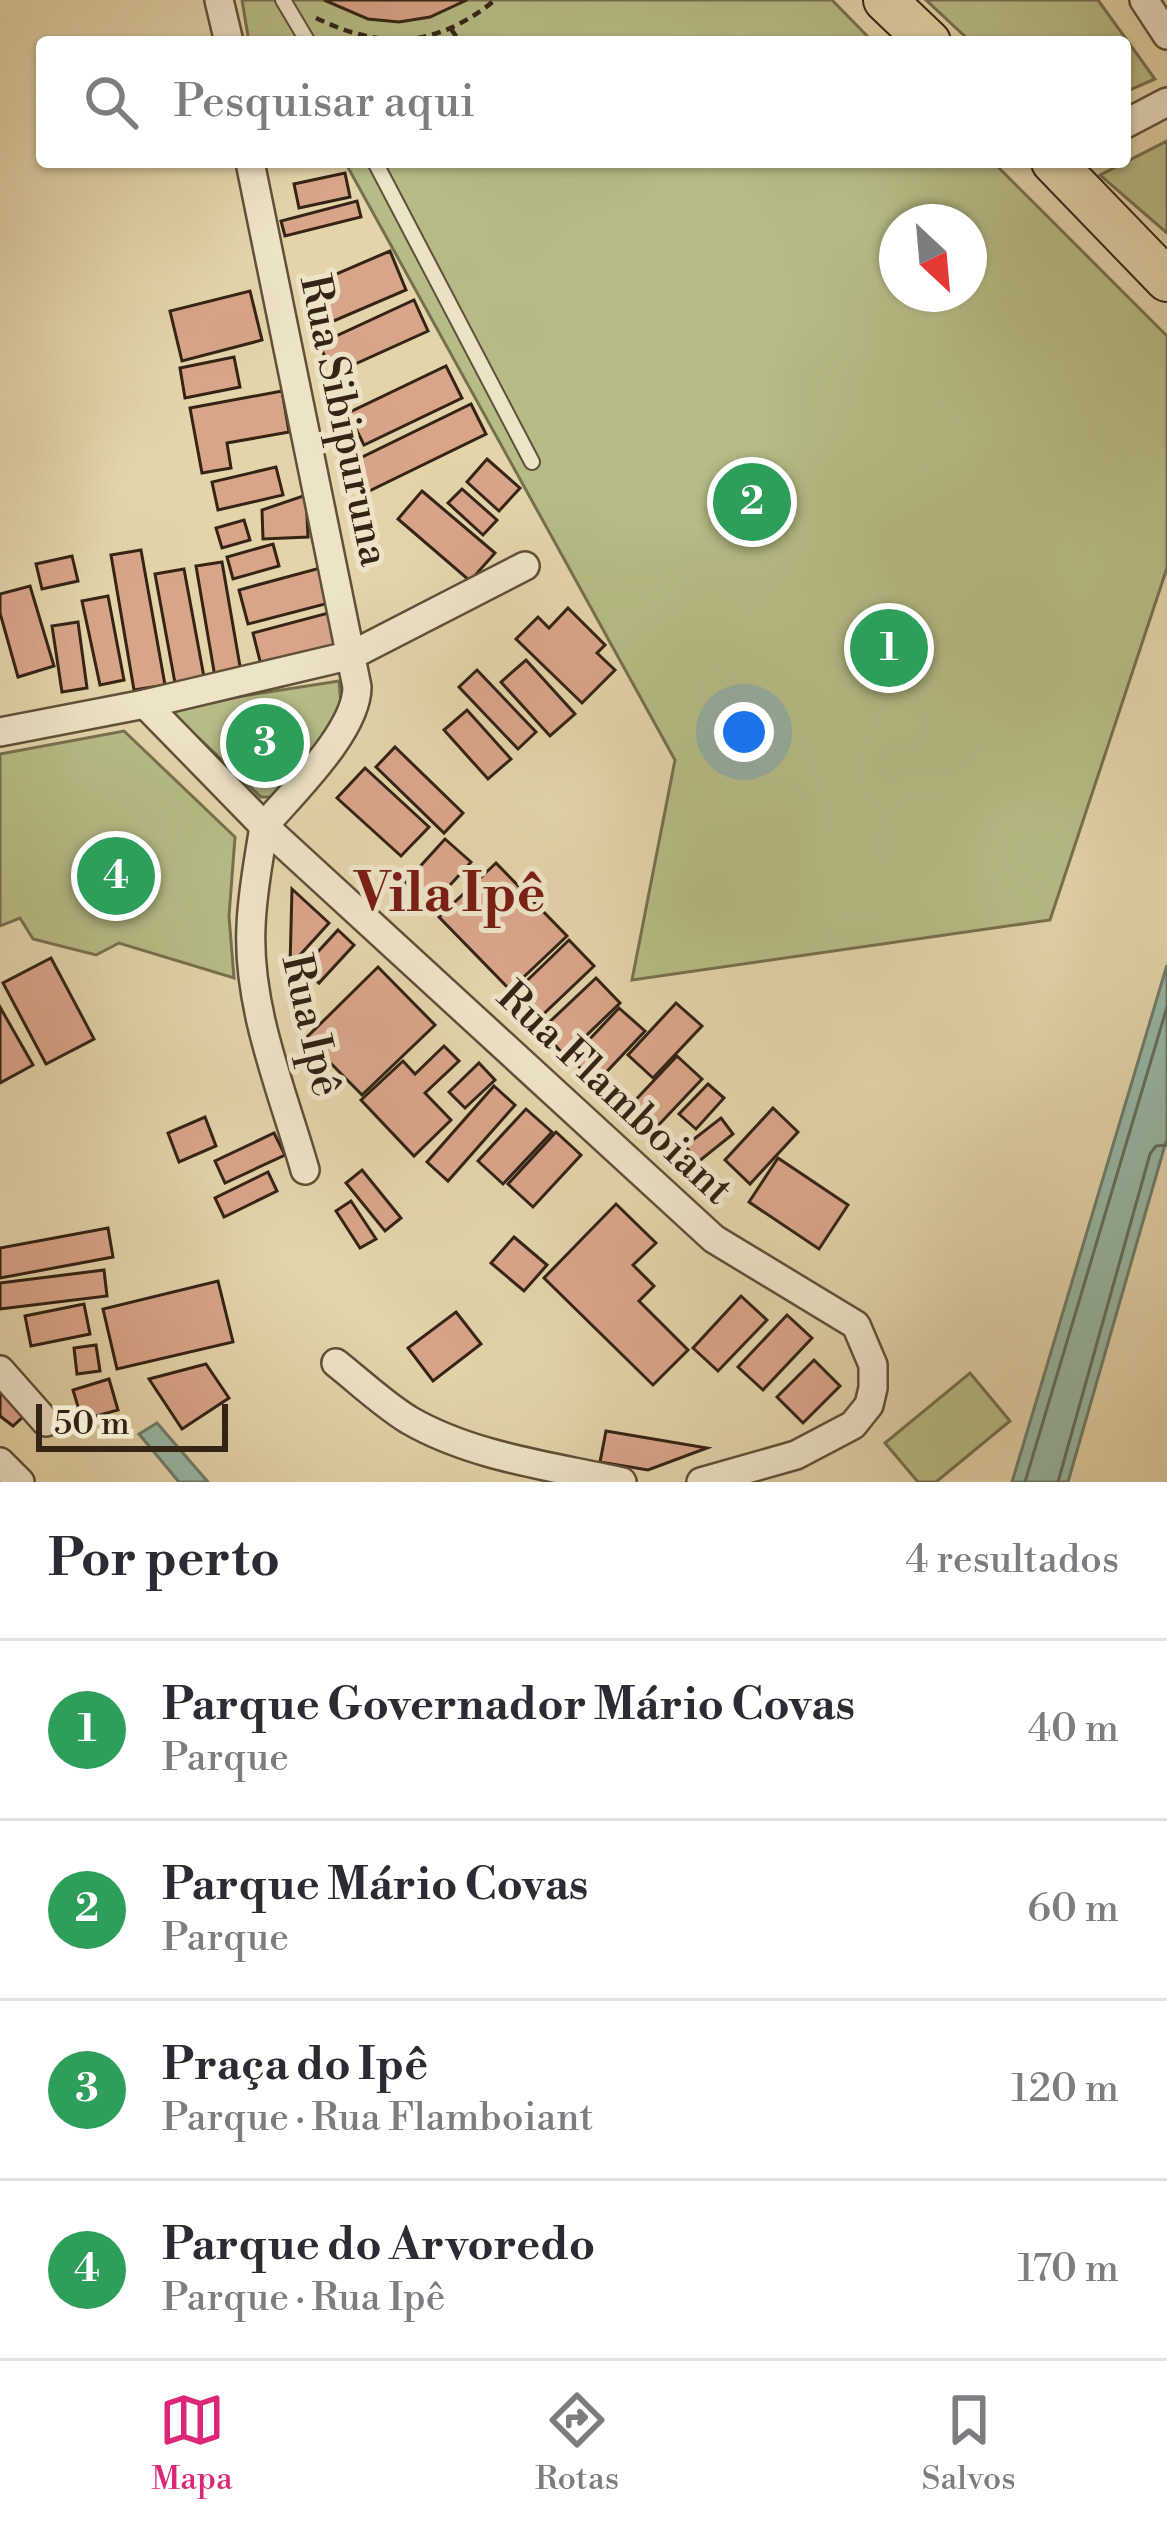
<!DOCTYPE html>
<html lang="pt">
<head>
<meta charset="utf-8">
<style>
	:root { --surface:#fff; --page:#f7f7f7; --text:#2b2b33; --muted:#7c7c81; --line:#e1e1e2; --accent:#db2777 }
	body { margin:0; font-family:"Libre Bodoni",serif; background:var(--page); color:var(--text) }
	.compass { position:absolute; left:879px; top:204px; width:108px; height:108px; border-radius:50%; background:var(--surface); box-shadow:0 3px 9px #0004; rotate:154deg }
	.scale { position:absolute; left:36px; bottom:30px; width:192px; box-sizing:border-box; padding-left:12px; border:6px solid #342415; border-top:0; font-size:33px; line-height:42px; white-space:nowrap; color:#342415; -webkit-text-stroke:9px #ede3c7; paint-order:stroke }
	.you { position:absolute; left:744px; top:732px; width:42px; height:42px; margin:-30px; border:9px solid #fff; border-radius:50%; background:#1a73e8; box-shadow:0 0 0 18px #1a73e833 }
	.badge { display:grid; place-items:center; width:78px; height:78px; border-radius:50%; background:var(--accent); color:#fff; font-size:39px; font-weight:700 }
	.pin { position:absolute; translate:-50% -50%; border:6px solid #fff; box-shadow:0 3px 12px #0006 }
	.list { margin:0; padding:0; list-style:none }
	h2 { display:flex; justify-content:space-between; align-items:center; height:156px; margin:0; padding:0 48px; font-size:51px }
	h2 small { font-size:39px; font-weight:400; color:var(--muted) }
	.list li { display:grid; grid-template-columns:78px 1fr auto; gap:36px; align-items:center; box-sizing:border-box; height:180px; padding:0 48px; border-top:3px solid var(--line) }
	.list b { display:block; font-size:45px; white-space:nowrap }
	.list p { margin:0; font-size:39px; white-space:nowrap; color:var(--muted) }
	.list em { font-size:39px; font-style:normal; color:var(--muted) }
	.icon { flex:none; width:66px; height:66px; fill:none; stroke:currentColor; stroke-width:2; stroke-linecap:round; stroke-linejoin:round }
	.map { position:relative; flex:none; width:1167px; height:1482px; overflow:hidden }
	.search { position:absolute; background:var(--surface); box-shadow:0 3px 9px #0004; left:36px; right:36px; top:36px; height:132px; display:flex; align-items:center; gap:30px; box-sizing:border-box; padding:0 42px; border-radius:12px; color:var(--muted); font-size:45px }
	.sheet { height:876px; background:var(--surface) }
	nav { display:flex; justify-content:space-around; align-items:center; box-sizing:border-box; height:168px; border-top:3px solid var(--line); background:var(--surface); font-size:33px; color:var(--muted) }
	nav a { display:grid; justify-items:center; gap:6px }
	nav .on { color:var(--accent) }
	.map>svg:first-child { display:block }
	.green { fill:#b7bc86; stroke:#76704e; stroke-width:3; fill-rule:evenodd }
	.water { fill:#96b8a5; stroke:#6f7d6b; stroke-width:3 }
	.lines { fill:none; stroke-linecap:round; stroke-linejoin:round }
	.shore { stroke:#656e5d; stroke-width:3 }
	.building { fill:#d9a589; stroke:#342415; stroke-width:3 }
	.service-casing { stroke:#60503a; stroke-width:18 }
	.minor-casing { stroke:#60503a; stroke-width:32 }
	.primary-casing { stroke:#342415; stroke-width:46 }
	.path { stroke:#342415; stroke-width:4.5; stroke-dasharray:9 6; stroke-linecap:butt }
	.service { stroke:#ede3c7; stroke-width:14 }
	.minor { stroke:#ede3c7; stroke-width:27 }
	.primary { stroke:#e3d4a9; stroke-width:42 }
	.labels { text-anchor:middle; stroke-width:10; stroke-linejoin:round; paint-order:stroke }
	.street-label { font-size:42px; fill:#342415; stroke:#ede3c7 }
	.district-label { font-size:54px; font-weight:bold; fill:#7a1f14; stroke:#ede3c7 }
</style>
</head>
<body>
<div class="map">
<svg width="1167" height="1482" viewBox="0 0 1167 1482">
	<rect width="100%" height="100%" fill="#e3d4a9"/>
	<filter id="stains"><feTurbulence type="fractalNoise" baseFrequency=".00167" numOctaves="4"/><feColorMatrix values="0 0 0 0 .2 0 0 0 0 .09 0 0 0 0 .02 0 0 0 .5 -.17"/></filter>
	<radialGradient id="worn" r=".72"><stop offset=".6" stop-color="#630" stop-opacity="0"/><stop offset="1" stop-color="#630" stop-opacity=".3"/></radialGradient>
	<g class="green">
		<path d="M242 0H832L873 42H249Z"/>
		<path d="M926 0H1098L1155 79 1125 92V42H971Z"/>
		<path d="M1167 141V233L1100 175Z"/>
		<path d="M345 162H993L1167 336V568L1050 920 632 980 675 760ZM897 222H969V294H897Z"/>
		<path d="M339 681 342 717 277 797H261L167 708Z"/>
		<path d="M124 731 235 837 229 916 234 978 119 943 96 955 33 939 20 918 0 926V754Z"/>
		<path d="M970 1373 1010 1421 936 1482H918L885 1443Z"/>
	</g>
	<g class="water">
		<path d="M1167 965V1138L1068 1482H1012Z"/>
		<path d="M157 1423 208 1482H179L139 1434Z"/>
	</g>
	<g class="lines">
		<g class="shore">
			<path d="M1025 1482 1167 1007"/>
			<path d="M1058 1482 1150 1154 1156 1146 1167 1145"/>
		</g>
	</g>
	<g class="building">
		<path d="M324 0H467L430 17 399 22 368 19Z"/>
		<path d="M345 173 350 197 299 208 294 184Z"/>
		<path d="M357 201 361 217 285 236 281 221Z"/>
		<path d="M390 251 406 290 322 326 306 287Z"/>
		<path d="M250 291 262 340 182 361 170 311Z"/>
		<path d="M414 300 428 331 333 374 319 344Z"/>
		<path d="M234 357 240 387 185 398 180 368Z"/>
		<path d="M446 366 462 398 364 445 348 413Z"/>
		<path d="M282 391 289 432 227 443 231 468 202 473 190 408Z"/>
		<path d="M471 404 486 434 361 495 346 465Z"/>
		<path d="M487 459 520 488 499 511 467 482Z"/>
		<path d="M276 467 283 495 218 510 212 482Z"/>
		<path d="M462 489 497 520 483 535 448 503Z"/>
		<path d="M422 491 495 553 470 581 398 519Z"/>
		<path d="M306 495 308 537 263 539 262 510Z"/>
		<path d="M244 520 250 540 222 548 216 528Z"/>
		<path d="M273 544 279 566 233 579 227 557Z"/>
		<path d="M141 550 165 685 134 690 111 555Z"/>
		<path d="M72 556 78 581 42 589 36 564Z"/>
		<path d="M222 562 241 672 215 677 196 566Z"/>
		<path d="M320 568 329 603 248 624 239 590Z"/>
		<path d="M184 569 204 677 175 683 155 574Z"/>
		<path d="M30 586 54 666 18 677 0 613V594Z"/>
		<path d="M108 596 124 680 100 685 82 601Z"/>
		<path d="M568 608 605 645 597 653 615 670 582 703 516 639 538 617 549 628Z"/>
		<path d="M332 612 341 648 262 669 253 633Z"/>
		<path d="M78 622 87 688 62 692 52 626Z"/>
		<path d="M526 660 575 714 550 736 501 682Z"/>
		<path d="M477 670 536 732 518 749 459 687Z"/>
		<path d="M467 710 511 759 488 779 444 730Z"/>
		<path d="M395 747 463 813 444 833 376 767Z"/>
		<path d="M365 768 429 827 401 856 337 798Z"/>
		<path d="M445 839 471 862 431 906 405 883Z"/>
		<path d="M496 863 567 936 510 990 439 917Z"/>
		<path d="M292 889 329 923 290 966Z"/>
		<path d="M338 930 354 945 319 983 303 968Z"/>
		<path d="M569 940 594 966 532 1025 507 1000Z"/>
		<path d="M51 958 94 1039 46 1064 3 983Z"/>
		<path d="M378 967 435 1025 362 1095 306 1038Z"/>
		<path d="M596 978 620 1003 565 1056 541 1030Z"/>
		<path d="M676 1003 702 1026 653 1078 628 1055Z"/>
		<path d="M0 1007 33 1065 0 1083Z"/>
		<path d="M619 1008 645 1031 596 1083 571 1059Z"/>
		<path d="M444 1046 459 1061 425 1093 451 1120 414 1156 361 1100 403 1061 415 1074Z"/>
		<path d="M677 1056 702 1079 653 1131 628 1108Z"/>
		<path d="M479 1063 495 1080 465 1108 449 1092Z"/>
		<path d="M708 1084 724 1098 696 1129 679 1114Z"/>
		<path d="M494 1086 515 1105 448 1181 427 1162Z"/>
		<path d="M773 1108 798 1132 750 1184 725 1160Z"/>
		<path d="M526 1109 552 1132 503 1184 478 1161Z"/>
		<path d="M205 1117 216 1146 179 1162 168 1133Z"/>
		<path d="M721 1118 733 1134 698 1162 685 1146Z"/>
		<path d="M556 1132 581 1155 533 1207 508 1184Z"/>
		<path d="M274 1133 285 1155 225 1183 215 1161Z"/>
		<path d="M778 1158 848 1205 819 1249 749 1202Z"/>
		<path d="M362 1170 401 1218 385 1231 346 1183Z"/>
		<path d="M268 1172 277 1191 224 1217 215 1198Z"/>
		<path d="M351 1201 376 1239 360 1248 336 1211Z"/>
		<path d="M616 1204 656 1243 633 1265 654 1286 639 1301 688 1350 653 1385 544 1278Z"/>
		<path d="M108 1228 113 1257 0 1278V1248Z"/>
		<path d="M514 1237 547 1265 524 1291 491 1263Z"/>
		<path d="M104 1270 107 1296 0 1309V1283Z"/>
		<path d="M218 1281 233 1342 117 1369 103 1309Z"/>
		<path d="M741 1296 767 1320 718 1371 693 1348Z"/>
		<path d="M84 1304 90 1334 31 1346 25 1316Z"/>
		<path d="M456 1312 481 1344 433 1381 408 1348Z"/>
		<path d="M787 1315 812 1338 763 1390 738 1367Z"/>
		<path d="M96 1345 100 1371 77 1374 74 1348Z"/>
		<path d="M814 1360 840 1386 803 1423 777 1397Z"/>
		<path d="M206 1364 229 1398 182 1429 149 1379Z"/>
		<path d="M109 1379 118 1410 82 1420 73 1390Z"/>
		<path d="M0 1383 26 1414 13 1426 0 1416Z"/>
		<path d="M606 1431 707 1448 648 1470 600 1462Z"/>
	</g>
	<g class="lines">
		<defs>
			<g id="service">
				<path d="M283 0 308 42"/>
				<path d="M375 162 532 462"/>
			</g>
			<g id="minor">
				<path d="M219 0 229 42"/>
				<path d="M1144 0 1167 35"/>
				<path d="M1125 124 1167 102"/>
				<path d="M250 162 357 687C357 731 292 793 264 826"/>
				<path d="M145 704 264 826 714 1239 856 1325 873 1365V1388L869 1405 853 1425 796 1455 701 1482"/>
				<path d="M0 732 145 704 352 655 525 566"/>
				<path d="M264 826C259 859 252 893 251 927 247 1008 283 1093 305 1170"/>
				<path d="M336 1363C360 1382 383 1404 409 1420 473 1457 551 1466 622 1482"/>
				<path d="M0 1370 46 1422"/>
				<path d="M0 1462 20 1482"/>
			</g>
			<g id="primary">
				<path d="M885 0 929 42"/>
				<path d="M1053 162 1167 280"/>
			</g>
		</defs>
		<use href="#service" class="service-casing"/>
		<use href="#minor" class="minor-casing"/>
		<use href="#primary" class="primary-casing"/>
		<g class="path">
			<path d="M316 18C383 50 436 48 495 0"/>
			<path d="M451 29 460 42"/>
		</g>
		<use href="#service" class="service"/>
		<use href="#minor" class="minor"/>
		<use href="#primary" class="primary"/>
	</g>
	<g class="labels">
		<g class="street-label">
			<text transform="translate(346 420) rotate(78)" y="15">Rua Sibipuruna</text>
			<text transform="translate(313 1025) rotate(77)" y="15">Rua Ipê</text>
			<text transform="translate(616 1092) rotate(43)" y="15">Rua Flamboiant</text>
		</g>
		<g class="district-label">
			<text x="450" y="911">Vila Ipê</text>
		</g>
	</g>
	<rect width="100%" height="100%" filter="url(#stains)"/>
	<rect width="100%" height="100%" fill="url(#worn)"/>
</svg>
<svg class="compass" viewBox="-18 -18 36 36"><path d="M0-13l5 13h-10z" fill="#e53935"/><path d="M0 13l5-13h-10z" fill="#7c7c81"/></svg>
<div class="scale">50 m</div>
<div class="you"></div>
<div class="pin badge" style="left:889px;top:648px;background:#2e9e5b">1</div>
<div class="pin badge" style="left:752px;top:502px;background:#2e9e5b">2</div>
<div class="pin badge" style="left:265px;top:743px;background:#2e9e5b">3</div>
<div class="pin badge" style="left:116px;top:876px;background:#2e9e5b">4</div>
<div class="search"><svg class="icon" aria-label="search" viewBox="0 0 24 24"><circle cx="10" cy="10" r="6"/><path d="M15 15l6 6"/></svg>Pesquisar aqui</div>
</div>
<section class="sheet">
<h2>Por perto<small>4 resultados</small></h2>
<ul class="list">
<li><span class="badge" style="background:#2e9e5b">1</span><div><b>Parque Governador Mário Covas</b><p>Parque</p></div><em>40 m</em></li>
<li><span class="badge" style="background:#2e9e5b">2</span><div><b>Parque Mário Covas</b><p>Parque</p></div><em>60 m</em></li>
<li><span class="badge" style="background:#2e9e5b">3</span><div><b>Praça do Ipê</b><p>Parque · Rua Flamboiant</p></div><em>120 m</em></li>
<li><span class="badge" style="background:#2e9e5b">4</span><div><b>Parque do Arvoredo</b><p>Parque · Rua Ipê</p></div><em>170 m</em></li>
</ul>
</section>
<nav>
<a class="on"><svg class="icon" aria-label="map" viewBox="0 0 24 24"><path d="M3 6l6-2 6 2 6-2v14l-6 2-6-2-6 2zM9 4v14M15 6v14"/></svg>Mapa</a>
<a><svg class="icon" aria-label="directions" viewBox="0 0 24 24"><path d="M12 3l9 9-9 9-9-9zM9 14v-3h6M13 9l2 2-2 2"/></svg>Rotas</a>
<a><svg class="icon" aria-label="saved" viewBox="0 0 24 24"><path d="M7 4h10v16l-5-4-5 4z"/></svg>Salvos</a>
</nav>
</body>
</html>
